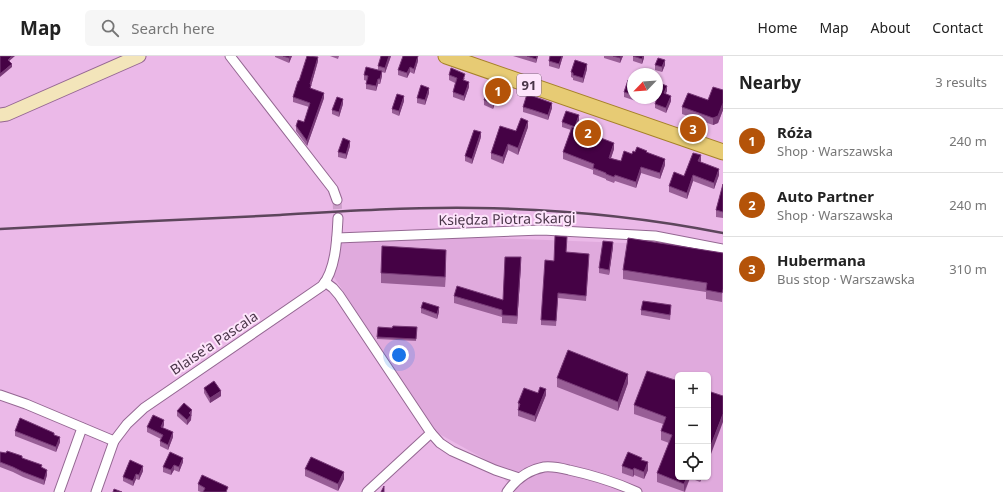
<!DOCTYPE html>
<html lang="en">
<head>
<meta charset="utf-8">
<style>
	:root { --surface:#fff; --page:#f6f6f6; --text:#222; --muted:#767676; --line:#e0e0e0; --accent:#b45309 }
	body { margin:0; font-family:"Noto Sans",sans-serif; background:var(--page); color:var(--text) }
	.controls { position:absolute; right:12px; bottom:12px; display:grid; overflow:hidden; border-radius:6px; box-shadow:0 1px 3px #0004 }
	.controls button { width:36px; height:36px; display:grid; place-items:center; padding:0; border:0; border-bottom:1px solid var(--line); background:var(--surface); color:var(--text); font:20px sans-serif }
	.compass { position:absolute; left:627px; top:12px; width:36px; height:36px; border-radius:50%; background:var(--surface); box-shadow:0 1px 3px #0004; rotate:245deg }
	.you { position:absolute; left:399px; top:299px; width:14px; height:14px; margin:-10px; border:3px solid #fff; border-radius:50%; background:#1a73e8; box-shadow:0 0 0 6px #1a73e833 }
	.badge { display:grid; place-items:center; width:26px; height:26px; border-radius:50%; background:var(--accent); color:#fff; font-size:13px; font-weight:700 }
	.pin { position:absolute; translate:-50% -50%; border:2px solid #fff; box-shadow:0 1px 4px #0006 }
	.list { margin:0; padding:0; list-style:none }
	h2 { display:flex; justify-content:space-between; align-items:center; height:52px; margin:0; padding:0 16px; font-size:17px }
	h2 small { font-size:13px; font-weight:400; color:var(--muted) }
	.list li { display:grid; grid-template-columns:26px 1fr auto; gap:12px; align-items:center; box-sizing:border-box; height:64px; padding:0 16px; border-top:1px solid var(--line) }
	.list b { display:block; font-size:15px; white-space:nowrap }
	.list p { margin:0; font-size:13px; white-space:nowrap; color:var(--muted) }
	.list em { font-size:13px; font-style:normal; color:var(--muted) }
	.icon { flex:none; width:22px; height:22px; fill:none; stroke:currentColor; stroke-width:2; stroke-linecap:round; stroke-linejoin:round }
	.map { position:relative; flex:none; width:723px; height:436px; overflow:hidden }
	header { display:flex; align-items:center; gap:24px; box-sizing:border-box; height:56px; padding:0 20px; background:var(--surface); border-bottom:1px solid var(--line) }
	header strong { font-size:19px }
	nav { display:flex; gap:22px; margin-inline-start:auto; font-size:14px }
	.search { width:280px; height:36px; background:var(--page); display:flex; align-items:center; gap:10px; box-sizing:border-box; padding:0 14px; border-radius:6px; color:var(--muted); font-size:15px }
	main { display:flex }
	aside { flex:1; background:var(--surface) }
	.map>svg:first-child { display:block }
	.built { fill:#e0aadd; fill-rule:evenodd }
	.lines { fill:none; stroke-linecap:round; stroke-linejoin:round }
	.street-tunnel { stroke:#cb9fc8; stroke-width:9; stroke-dasharray:9 4.5; stroke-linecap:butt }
	.street-casing { stroke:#946792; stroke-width:11 }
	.secondary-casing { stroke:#946792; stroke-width:15 }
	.primary-casing { stroke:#a58029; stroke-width:17 }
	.street { stroke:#fff; stroke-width:9 }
	.secondary { stroke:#f3e5ba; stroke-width:13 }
	.primary { stroke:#e7cb74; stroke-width:15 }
	.rail { stroke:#5d465c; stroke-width:2.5 }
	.wall { fill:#985e96 }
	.shaded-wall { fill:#773976 }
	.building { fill:#450245; stroke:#773976 }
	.labels { text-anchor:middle; stroke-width:4; stroke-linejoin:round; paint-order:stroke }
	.shield { fill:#fde4fb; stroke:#7f6a7e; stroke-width:1 }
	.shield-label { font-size:13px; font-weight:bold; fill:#493548 }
	.street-label { font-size:14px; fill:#493548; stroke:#fde4fb }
</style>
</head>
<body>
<header>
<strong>Map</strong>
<div class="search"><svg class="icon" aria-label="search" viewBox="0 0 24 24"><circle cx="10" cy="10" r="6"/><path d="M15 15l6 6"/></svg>Search here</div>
<nav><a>Home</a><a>Map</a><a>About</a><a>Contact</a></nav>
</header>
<main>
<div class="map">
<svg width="723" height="436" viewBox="0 0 723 436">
	<rect width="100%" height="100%" fill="#ebb9e8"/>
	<path class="built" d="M414 179 676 189 723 200V436H514L515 435 488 405 434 375 334 221 341 185ZM678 319H708V421H678Z"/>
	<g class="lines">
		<path class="street-tunnel" d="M337 144 338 162"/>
		<defs>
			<g id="street">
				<path d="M230 0 333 133 337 144"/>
				<path d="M337 182 542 174 655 180 723 193"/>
				<path d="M325 226 333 232 339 239 431 377 367 436"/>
				<path d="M0 339 26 348 114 385"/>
				<path d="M431 377 440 387 452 395 495 414 519 422"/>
				<path d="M59 436 82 372"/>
				<path d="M96 436 114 385 127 368 144 352 322 230C336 214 337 182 338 162"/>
				<path d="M507 436C516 423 528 414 544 411 553 410 561 412 569 414 592 419 615 426 637 436"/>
			</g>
			<path id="secondary" d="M0 59 7 58 139 0"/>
			<path id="primary" d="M446 0 723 96"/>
		</defs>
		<use href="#street" class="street-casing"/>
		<use href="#secondary" class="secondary-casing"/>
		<use href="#primary" class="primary-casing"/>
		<use href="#street" class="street"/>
		<use href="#secondary" class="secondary"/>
		<use href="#primary" class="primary"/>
		<path class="rail" d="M0 173C93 168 187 163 280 159 346 155 411 151 477 152 560 153 642 161 723 177"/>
	</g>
	<g class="wall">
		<path d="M275 0H292L289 7 275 1Z"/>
		<path d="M330 0H339L338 3Z"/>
		<path d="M391 0 385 17 382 16V20L380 28H378L376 35 366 33V28L367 25 364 24V19L378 14V10Z"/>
		<path d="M513 0H538L536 7Z"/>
		<path d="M563 0 559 13 549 10V5Z"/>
		<path d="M604 0H623L620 7 604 2Z"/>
		<path d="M633 0H644V2L642 8 633 5Z"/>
		<path d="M318 5 311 30V32L324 42 307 90 296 75V70L304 66 309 51 293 46V41L299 25Z"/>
		<path d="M418 5 414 18 410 16 407 22 398 19V14Z"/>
		<path d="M655 9H665L662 16 655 14Z"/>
		<path d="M587 13 583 27 573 24V22L571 21V16Z"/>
		<path d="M449 19 465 22 464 24 469 31 464 45 453 41V36L455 27 449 24Z"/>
		<path d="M657 22 658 27 667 35 665 38 671 45 666 57 655 52V48L656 43 652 42H657Z"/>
		<path d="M490 26 503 36 501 42 497 41 493 53 484 49V44Z"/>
		<path d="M633 26V42H637L636 45 624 41V36Z"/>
		<path d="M723 34V54L718 67 713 69 682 58V51L708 44Z"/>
		<path d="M429 37 425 49 417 47V42Z"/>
		<path d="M404 45 399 60 392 57V53Z"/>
		<path d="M343 48 339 61 332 58V54Z"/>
		<path d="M523 51 552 52 548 64 533 59 523 56Z"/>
		<path d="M579 64 576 72 614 93 611 102 621 105 635 96 647 97 665 109 660 123 641 117 636 132 615 125 614 127 606 124V123L593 118V114L563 103V96L571 74 562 71V66Z"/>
		<path d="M528 71 518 99 508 94 503 108 491 103V97L516 75Z"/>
		<path d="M481 81 472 108 465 105V100Z"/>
		<path d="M350 90 346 103 338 101V96Z"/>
		<path d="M701 105 700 106 719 119 714 133 693 125 687 143 669 136V130L684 120Z"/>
		<path d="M723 128V162L716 161V154Z"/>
		<path d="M567 186 566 196 589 203 586 245 558 242 556 270 541 269V264Z"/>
		<path d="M613 191 609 219 599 217V212Z"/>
		<path d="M723 197 722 246 706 243V236L623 223V214Z"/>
		<path d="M446 203 445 231 381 227V217Z"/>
		<path d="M521 209 517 268 502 267V261L454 247V240L503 244Z"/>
		<path d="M421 252 439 256 437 263 421 257Z"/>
		<path d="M641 254H671L670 264 641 259Z"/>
		<path d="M417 271 416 285 377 283V281L392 272Z"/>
		<path d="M557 322 628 327 618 355 557 331Z"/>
		<path d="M678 325V421H702L700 426 690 422 685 436 657 426V417L669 387 661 384V375L663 368 634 358V349Z"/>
		<path d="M204 332 221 340 210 347 204 337Z"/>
		<path d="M538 337 546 339 535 366 518 360V347Z"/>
		<path d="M177 355 192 359 191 360V364L187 369 177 360Z"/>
		<path d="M164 369 163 372 173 381 168 394 160 390V385L161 383 147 376V371Z"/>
		<path d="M15 375 54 379 60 386 56 396 15 380Z"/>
		<path d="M0 396 22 402 42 412 47 419 44 429 23 421 13 416 0 411Z"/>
		<path d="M642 404 648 414 644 423 634 419 633 421 622 417V410Z"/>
		<path d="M183 406 179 416 174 414 171 419 163 416V411Z"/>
		<path d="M305 413 344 423 338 435 305 420Z"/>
		<path d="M143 415 139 424 136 423 133 430 123 425V421Z"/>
		<path d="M198 428 228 436H201L198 435Z"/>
	</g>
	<g class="shaded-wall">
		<path d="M12 0H15L8 6V4Z"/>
		<path d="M290 0H292L289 7V2Z"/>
		<path d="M389 0H391L385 17V12Z"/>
		<path d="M418 0V5L414 18V13Z"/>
		<path d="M537 0H538L536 7V3Z"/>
		<path d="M562 0H563L559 13V8Z"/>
		<path d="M621 0H623L620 7V2Z"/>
		<path d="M643 0H644V2L642 8V3Z"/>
		<path d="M318 1V5L311 30V34L310 37V28Z"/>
		<path d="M665 4V9L662 16V11Z"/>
		<path d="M12 8V11L0 21V18Z"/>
		<path d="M587 8V13L583 27V22Z"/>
		<path d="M410 11V16L407 22V17Z"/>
		<path d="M382 15V20L380 28V23Z"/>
		<path d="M378 23V28L376 35V30Z"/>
		<path d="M469 26V31L464 45V40Z"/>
		<path d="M667 30V35L664 42V37Z"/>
		<path d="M503 31V36L501 42V38Z"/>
		<path d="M429 32V37L425 49V44Z"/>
		<path d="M497 36V41L493 53V48Z"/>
		<path d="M324 37V42L307 90V85Z"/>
		<path d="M404 40V45L399 60V55Z"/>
		<path d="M671 40V45L666 57V52Z"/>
		<path d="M343 43V48L339 61V56Z"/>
		<path d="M552 47V52L548 64V59Z"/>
		<path d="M723 47V54L718 67 713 69V62Z"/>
		<path d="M579 59V64L575 76V71Z"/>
		<path d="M528 65V71L518 99V92Z"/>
		<path d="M481 76V81L472 108V103Z"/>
		<path d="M350 85V90L346 103V98Z"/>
		<path d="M614 87V93L609 108V102Z"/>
		<path d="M508 88V94L503 108V101Z"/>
		<path d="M701 99V105L698 111V105Z"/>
		<path d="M665 103V109L660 123V117Z"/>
		<path d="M641 111V117L636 132V126Z"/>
		<path d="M719 113V119L714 133V127Z"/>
		<path d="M693 119V125L687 143V137Z"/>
		<path d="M613 186V191L609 219V214Z"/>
		<path d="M446 194V203L445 231V221Z"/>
		<path d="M521 201V209L517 268V260Z"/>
		<path d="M439 251V256L437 263V258Z"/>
		<path d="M628 318V327L618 355V346Z"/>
		<path d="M546 333V339L535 366V360Z"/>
		<path d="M221 335V340L210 347V342Z"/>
		<path d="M192 354 191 364 187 369V364L189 357Z"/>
		<path d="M723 358V366L708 406V397Z"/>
		<path d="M164 364V369L161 376V371Z"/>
		<path d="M173 376V381L168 394V389Z"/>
		<path d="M60 381V386L56 396V391Z"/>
		<path d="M183 402V406L179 416V411Z"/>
		<path d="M648 406V414L644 423V416Z"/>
		<path d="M174 409V414L171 419V414Z"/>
		<path d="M143 410V415L139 424V419Z"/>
		<path d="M634 412V419L633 421V414Z"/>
		<path d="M47 414V419L44 429V424Z"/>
		<path d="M344 416V423L338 435V428Z"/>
		<path d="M136 418V423L133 430V425Z"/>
		<path d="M687 421H690V422L684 436V428Z"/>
		<path d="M700 421H702L700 426Z"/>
	</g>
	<g class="building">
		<path d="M0 0H12L8 4 12 8 0 18Z"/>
		<path d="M283 0H290L289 2Z"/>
		<path d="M307 0 318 1 310 28 311 29 310 32 324 37 307 85 296 70 298 64 304 66 310 47 293 41 298 25H299Z"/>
		<path d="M381 0H389L385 12 378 10Z"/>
		<path d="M403 0H418L414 13 410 11 407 17 398 14Z"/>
		<path d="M527 0H537L536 3Z"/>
		<path d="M550 0H562L559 8 549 5Z"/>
		<path d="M613 0H621L620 2Z"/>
		<path d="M633 0H643L642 3Z"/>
		<path d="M658 2 665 4 662 11 655 9Z"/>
		<path d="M575 4 587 8 583 22 573 19V17L571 16Z"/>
		<path d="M366 11 382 15 380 23H378L376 30 366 28 368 20 364 19Z"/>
		<path d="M451 12 465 18 463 24 469 26 464 40 453 36 457 22 449 19Z"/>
		<path d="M628 24 633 26V39L624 36Z"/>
		<path d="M490 26 503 31 501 38 497 36 493 48 484 44Z"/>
		<path d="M657 26 667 30 664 37 671 40 666 52 655 48 658 39H657Z"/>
		<path d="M421 29 429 32 425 44 417 42Z"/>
		<path d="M713 31 723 34V47L718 60 713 62 682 51 688 37 708 44Z"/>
		<path d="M397 38 404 40 399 55 392 53Z"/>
		<path d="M527 38 552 47 548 59 533 54 523 51Z"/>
		<path d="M337 41 343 43 339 56 332 54Z"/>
		<path d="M566 55 579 59 575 71 562 66Z"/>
		<path d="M521 62 528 65 518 92 508 88 503 101 491 97 500 70 516 75Z"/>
		<path d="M572 71 614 87 609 102 621 105 624 95 632 98 633 95 635 96 637 91 647 95 646 96 665 103 660 117 641 111 636 126 615 119 614 121 606 118V117L593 112 594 108 563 96Z"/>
		<path d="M474 74 481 76 472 103 465 100Z"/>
		<path d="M343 82 350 85 346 98 338 96Z"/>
		<path d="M693 97 701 99 698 105 719 113 714 127 693 119 687 137 669 130 674 116 684 120Z"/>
		<path d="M723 128V156L716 154Z"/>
		<path d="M555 180 567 181 566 196 589 198 586 240 558 237 556 265 541 264 545 204 554 205Z"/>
		<path d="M628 182 723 197V233L722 237 706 234 707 227 623 214Z"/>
		<path d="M603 185 613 186 609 214 599 212Z"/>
		<path d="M382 190 446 194 445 221 381 217Z"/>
		<path d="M505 201H521L517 260 502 259V254L454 240 457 230 503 244Z"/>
		<path d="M643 245 671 249 670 259 641 254Z"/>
		<path d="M423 246 439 251 437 258 421 252Z"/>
		<path d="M393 270 417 271 416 283 377 281 378 271 392 272Z"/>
		<path d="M568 294 628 318 618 346 557 322Z"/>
		<path d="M647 315 678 325V421H687L684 428 657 417 672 379 661 375 666 361 634 349Z"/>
		<path d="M214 325 221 335 210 342 204 332Z"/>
		<path d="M540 331 546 333 535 360 518 354 520 348 518 347 524 332 538 337Z"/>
		<path d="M708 335 723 340V358L708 397Z"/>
		<path d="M184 347 192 354 189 357 191 359 187 364 177 355Z"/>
		<path d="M153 359 164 364 161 371 173 376 168 389 160 385 163 379 147 371Z"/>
		<path d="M20 362 54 377V379L60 381 56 391 15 375Z"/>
		<path d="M7 395 22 400V402L42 409 41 411 47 414 44 424 23 416 13 411 0 406V396L6 397Z"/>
		<path d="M170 396 183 402 179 411 174 409 171 414 163 411Z"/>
		<path d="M628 396 642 402 641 404 648 406 644 416 634 412 633 414 622 410Z"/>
		<path d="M311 401 344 416 338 428 305 413Z"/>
		<path d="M130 404 143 410 139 419 136 418 133 425 123 421Z"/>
		<path d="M202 419 228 431 226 436H203L205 432 198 428Z"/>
		<path d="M384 430V436H381Z"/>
		<path d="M114 433 122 436H113Z"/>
	</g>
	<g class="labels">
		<rect class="shield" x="517" y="18" width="24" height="22" rx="3"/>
		<g class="shield-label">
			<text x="529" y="34">91</text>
		</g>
		<g class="street-label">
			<text transform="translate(507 163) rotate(-1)" y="5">Księdza Piotra Skargi</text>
			<text transform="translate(214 287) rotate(-34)" y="5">Blaise'a Pascala</text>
		</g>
	</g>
</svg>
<div class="controls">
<button>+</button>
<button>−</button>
<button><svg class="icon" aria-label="locate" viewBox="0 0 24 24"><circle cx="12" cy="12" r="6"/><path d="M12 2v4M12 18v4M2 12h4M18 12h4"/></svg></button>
</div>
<svg class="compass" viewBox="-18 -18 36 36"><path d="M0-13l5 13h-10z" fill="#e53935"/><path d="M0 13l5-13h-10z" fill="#767676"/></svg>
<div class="you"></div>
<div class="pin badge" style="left:498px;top:35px">1</div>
<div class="pin badge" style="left:588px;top:77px">2</div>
<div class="pin badge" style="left:693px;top:73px">3</div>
</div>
<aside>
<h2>Nearby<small>3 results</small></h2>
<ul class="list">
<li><span class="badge">1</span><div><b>Róża</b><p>Shop · Warszawska</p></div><em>240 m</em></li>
<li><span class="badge">2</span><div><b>Auto Partner</b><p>Shop · Warszawska</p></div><em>240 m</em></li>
<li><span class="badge">3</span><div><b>Hubermana</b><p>Bus stop · Warszawska</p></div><em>310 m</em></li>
</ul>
</aside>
</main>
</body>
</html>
